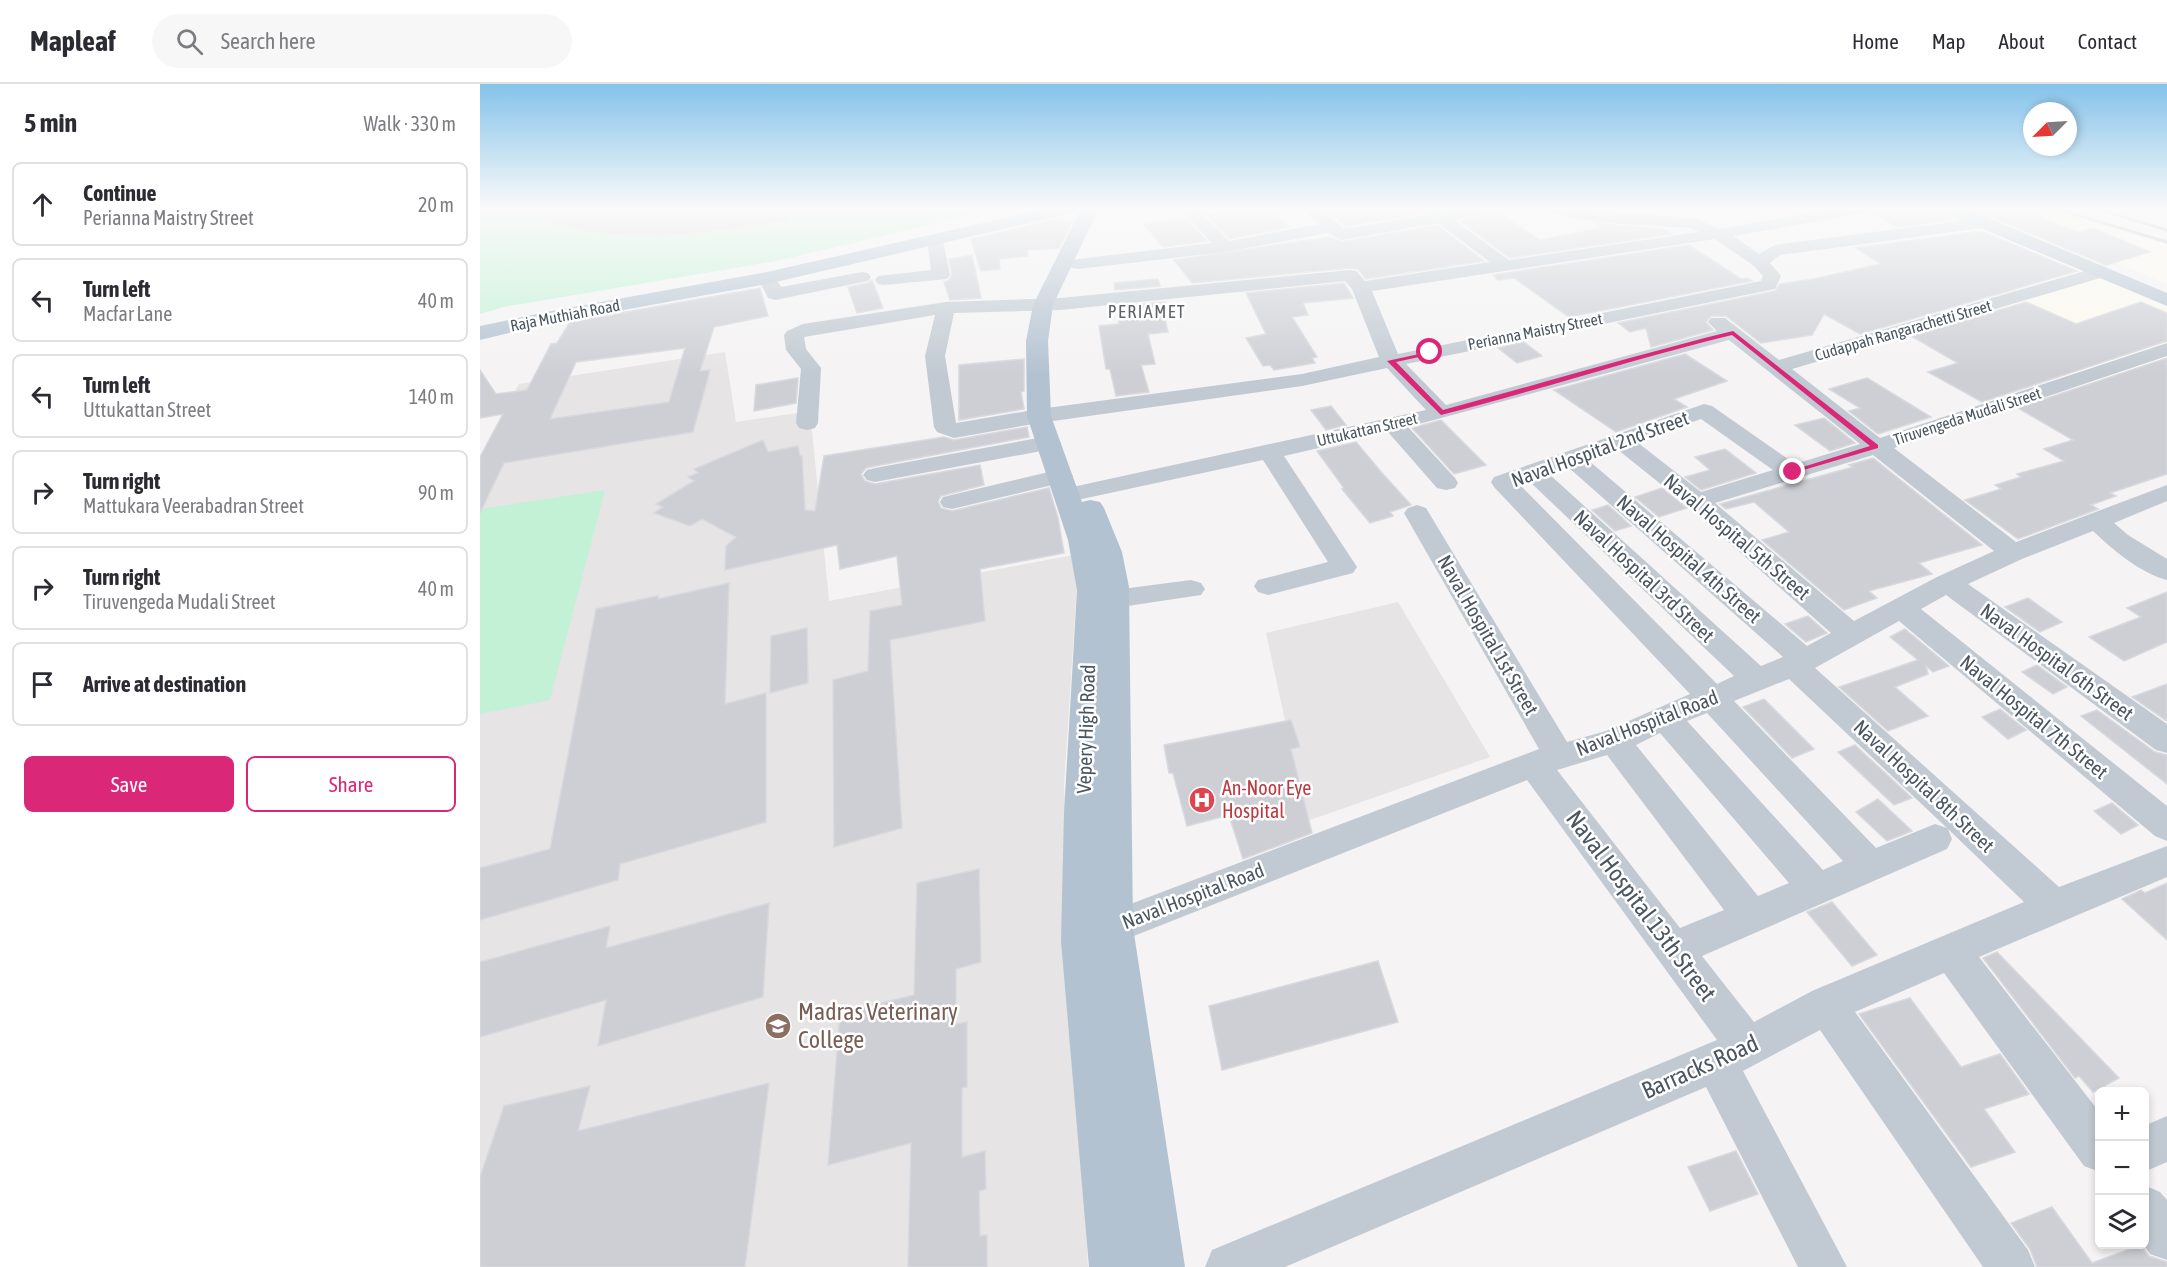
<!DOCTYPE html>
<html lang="en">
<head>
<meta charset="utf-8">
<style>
	:root { --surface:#fff; --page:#f7f7f7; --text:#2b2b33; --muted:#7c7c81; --line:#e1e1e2; --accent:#db2777 }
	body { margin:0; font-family:"Asap Condensed",sans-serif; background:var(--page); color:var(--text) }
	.controls { position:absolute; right:18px; bottom:18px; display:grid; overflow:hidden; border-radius:9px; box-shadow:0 3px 9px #0003 }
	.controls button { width:54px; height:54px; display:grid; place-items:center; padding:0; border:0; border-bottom:2px solid var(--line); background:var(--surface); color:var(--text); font:30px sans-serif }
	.compass { position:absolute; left:1543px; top:18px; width:54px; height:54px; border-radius:50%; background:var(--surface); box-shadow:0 3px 9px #0003; rotate:246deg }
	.stop { position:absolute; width:18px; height:18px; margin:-14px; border:4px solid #db2777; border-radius:50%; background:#fff }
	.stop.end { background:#db2777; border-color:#fff; box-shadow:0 2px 6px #0008 }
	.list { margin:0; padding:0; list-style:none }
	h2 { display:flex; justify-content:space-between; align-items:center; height:78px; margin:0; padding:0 24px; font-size:26px }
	h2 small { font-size:20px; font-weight:400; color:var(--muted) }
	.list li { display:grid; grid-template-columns:39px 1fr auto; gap:18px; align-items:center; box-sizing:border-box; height:84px; margin:0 12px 12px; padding:0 12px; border:2px solid var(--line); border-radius:9px }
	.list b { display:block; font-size:22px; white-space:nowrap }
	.list p { margin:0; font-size:20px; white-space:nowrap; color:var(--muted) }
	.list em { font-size:20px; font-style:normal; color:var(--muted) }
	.actions { display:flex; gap:12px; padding:18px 24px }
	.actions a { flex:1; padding:14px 0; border:2px solid var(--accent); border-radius:9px; text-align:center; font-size:21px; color:var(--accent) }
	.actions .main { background:var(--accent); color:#fff }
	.icon { flex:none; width:33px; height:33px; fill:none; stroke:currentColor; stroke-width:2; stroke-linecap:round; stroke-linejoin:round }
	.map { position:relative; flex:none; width:1687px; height:1183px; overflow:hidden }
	header { display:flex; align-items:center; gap:36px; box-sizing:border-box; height:84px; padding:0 30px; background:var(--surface); border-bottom:2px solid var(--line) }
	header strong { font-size:28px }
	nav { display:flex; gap:33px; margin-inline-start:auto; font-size:21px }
	.search { width:420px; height:54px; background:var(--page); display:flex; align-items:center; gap:15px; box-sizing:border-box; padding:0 21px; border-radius:33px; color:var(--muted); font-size:22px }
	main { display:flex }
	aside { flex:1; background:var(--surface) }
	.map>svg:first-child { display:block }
	.commercial { fill:#fdf9ef }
	.education { fill:#e6e4e5 }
	.green { fill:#c3f1d5 }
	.building { fill:#cdcfd5; stroke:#d7d9de; stroke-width:1.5; fill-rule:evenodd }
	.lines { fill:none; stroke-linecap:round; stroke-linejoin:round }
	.minor { fill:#c1cad2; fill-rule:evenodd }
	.major { fill:#b3c2d1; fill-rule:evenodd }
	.rail { stroke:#b5b8bd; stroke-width:3 }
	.route { fill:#db2777 }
	.labels { text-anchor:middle; stroke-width:5; stroke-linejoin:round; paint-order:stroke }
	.far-street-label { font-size:16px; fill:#4a5661; stroke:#fff }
	.far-neighbourhood-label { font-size:18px; letter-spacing:1.5px; fill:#5f6368; stroke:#fff }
	.street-label { font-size:20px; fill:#4a5661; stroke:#fff }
	.health-label { font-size:20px; fill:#be3a42; stroke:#fff; text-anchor:start }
	.near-street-label { font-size:24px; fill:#4a5661; stroke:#fff }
	.near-education-label { font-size:24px; fill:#785e54; stroke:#fff; text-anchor:start }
</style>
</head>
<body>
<header>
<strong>Mapleaf</strong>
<div class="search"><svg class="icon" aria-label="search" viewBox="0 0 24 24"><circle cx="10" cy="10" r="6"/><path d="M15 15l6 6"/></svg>Search here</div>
<nav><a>Home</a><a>Map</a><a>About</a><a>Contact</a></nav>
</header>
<main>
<aside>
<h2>5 min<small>Walk · 330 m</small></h2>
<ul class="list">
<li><svg class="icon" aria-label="ahead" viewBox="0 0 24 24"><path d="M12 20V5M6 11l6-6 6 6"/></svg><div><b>Continue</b><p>Perianna Maistry Street</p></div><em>20 m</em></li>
<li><svg class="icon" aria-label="left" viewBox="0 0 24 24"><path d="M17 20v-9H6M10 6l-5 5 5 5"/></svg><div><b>Turn left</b><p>Macfar Lane</p></div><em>40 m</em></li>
<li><svg class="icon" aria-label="left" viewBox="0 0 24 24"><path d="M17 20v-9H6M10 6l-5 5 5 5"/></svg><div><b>Turn left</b><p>Uttukattan Street</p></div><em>140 m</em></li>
<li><svg class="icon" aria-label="right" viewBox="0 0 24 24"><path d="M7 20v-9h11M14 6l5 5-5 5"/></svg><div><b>Turn right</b><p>Mattukara Veerabadran Street</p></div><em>90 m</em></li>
<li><svg class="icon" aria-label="right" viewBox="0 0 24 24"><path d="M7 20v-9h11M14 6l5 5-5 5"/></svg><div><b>Turn right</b><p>Tiruvengeda Mudali Street</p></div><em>40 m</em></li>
<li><svg class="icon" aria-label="arrive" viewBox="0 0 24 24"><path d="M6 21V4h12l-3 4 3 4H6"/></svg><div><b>Arrive at destination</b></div></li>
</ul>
<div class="actions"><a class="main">Save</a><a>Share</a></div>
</aside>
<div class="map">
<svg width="1687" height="1183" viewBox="0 0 1687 1183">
	<rect width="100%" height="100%" fill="#f5f3f3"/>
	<g class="commercial">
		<path d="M1502 124H1561L1687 161V200Z"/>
		<path d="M1504 142 1687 221V351L1466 239 1565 208 1445 151Z"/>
	</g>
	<g class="education">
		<path d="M245 268 256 338 330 327 349 517 599 470 584 702 608 1183H0V376L39 300Z"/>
		<path d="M918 518 1010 673 827 737 786 549Z"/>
	</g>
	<g class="green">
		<path d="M0 124H522L296 177 24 223 0 230Z"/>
		<path d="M125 406 70 616 0 630V425Z"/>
	</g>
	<g class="building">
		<path d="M45 124H308L309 136 227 148 183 152 144 151 110 148 44 131Z"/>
		<path d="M763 124H787L809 143 750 155 726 131Z"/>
		<path d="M845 124H941L943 129 866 142Z"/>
		<path d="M1428 124H1457L1461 130 1474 135 1418 143 1394 130Z"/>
		<path d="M1490 124H1538L1598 148 1613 144 1670 168 1626 181Z"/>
		<path d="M1018 128 1060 156 1122 144 1114 139 1184 145 1192 150 1030 174 980 137Z"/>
		<path d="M576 135 592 138 579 164 547 166 548 172 519 175 520 185 501 187 491 155Z"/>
		<path d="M701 135H706L727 157 683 163 664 140Z"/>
		<path d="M957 141 1004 177 886 195 878 185 870 184 712 199 694 176 850 153 861 158Z"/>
		<path d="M1501 147 1597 187 1380 250 1344 230 1332 251 1281 259 1246 232H1231L1226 238 1233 246 1171 263 1166 244 1150 248 1138 239 1295 207 1300 200 1334 195 1400 180 1376 164Z"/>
		<path d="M1209 161 1261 195 1267 194 1272 197 1089 233 1034 194 1018 196 1013 191Z"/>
		<path d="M492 171 501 214 470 216 464 198 469 196 472 191 469 175Z"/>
		<path d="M678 195 680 202 635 206 634 199Z"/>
		<path d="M392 196 403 224 377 229 368 203 388 199Z"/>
		<path d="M864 199 873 214 823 219 828 231 812 233 837 273 832 274 835 279 794 286 790 281 783 282 766 254 786 250 766 209Z"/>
		<path d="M280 204 288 232 234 243 220 287 230 286 213 348 24 379 0 429V373L23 330 0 334V286L16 310 47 306 71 260 77 259 90 238ZM205 264 189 318 70 335 96 278Z"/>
		<path d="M685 218 691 235H685L688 248 668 250 675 280 661 281 669 308 636 312 630 285H626L619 242 639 240 637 222Z"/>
		<path d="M1546 218 1596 240 1661 218 1687 229V257L1502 318 1448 288 1478 279 1431 252Z"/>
		<path d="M1044 258 1062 272 1037 279 1018 264Z"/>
		<path d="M1205 270 1247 297 1194 315 1207 323 1136 348 1074 306Z"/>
		<path d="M1687 274V390L1630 409 1636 412 1611 421 1618 425 1538 455 1485 416 1521 405 1515 401 1541 393 1537 390 1584 377 1564 365 1593 356 1538 324Z"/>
		<path d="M544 275V307L541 308 544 325 479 336V281Z"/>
		<path d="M318 294 316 319 274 327 276 301Z"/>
		<path d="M1387 294 1451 333 1398 350 1369 327 1380 324 1349 305Z"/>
		<path d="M851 322 866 341 846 346 831 326Z"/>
		<path d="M1344 334 1375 359 1350 367 1315 341Z"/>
		<path d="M961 336 1006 381 974 390 932 344Z"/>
		<path d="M547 343 549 353 395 382 386 384 381 390 385 397 395 400 500 381 504 401 461 412 458 417 461 424 472 427 569 404 578 434 584 469 500 485 505 537 410 556 422 744 354 763 353 596 388 587 390 527 422 521 417 472 360 485 357 461 245 486 246 462 256 453 222 435 210 442 174 429 183 423 176 420 214 397 208 393 218 389 214 385 283 356 288 368 318 362 320 372H322L325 426 335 427 344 372 464 353 474 356Z"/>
		<path d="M876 358 902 389 931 421 910 428 913 432 890 439 862 405 864 404 837 367Z"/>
		<path d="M1245 365 1276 389 1221 406 1205 393 1230 386 1215 373Z"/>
		<path d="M1393 374 1502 461 1439 479 1452 490 1389 507 1397 514 1364 526 1282 456 1309 448 1274 418 1246 425 1240 420 1373 383 1369 381Z"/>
		<path d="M1182 404 1207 424 1179 433 1155 413Z"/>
		<path d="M1128 421 1151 442 1135 447 1112 426Z"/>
		<path d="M249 499 245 620 286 609V738L140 780 138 796 0 836V784L70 765 116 525 178 512V515Z"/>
		<path d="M1687 508V558L1644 577 1609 553 1661 533 1647 524Z"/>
		<path d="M1548 514 1582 538 1560 548 1525 523Z"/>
		<path d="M1328 532 1347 549 1326 558 1305 540Z"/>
		<path d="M327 544 328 599 290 609 291 552Z"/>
		<path d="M1425 545 1469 582 1453 588 1446 582 1448 590 1415 603 1448 632 1408 647 1359 603 1438 576 1410 553Z"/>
		<path d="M1557 581 1587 603 1573 610 1542 588Z"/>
		<path d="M1687 600V637L1652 613Z"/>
		<path d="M1284 615 1334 665 1312 674 1263 623Z"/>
		<path d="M1520 625 1546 646 1528 655 1502 633Z"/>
		<path d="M1617 626 1675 668 1687 671V700L1601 632Z"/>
		<path d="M811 636 820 663 811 665 832 749 763 775 749 731 707 742 693 689H689L684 661Z"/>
		<path d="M1375 661 1432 714 1414 721 1358 668Z"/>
		<path d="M1398 715 1432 747 1407 757 1376 728Z"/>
		<path d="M1632 719 1658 741 1641 750 1614 727Z"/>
		<path d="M499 785 501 878 476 885V940L487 938V1003L482 1004V1073L505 1067 506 1105 499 1107 500 1152 507 1151V1183H428L431 1059 348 1081 360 929 434 911 437 799Z"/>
		<path d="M1687 799V856L1642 815 1661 806 1665 809Z"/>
		<path d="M1352 818 1397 871 1372 882 1327 828Z"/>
		<path d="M289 819 283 913 118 962 126 916 0 953V878L130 842 126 864Z"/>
		<path d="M1517 868 1639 994 1613 1008 1599 992 1595 994 1503 874Z"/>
		<path d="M898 877 918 938 742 986 729 922Z"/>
		<path d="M1430 914 1481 983 1520 970 1549 1010 1504 1025 1535 1068 1491 1083 1379 930Z"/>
		<path d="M289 999 265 1183H0V1093L24 1022 110 1002 98 1047Z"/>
		<path d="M1256 1067 1278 1110 1230 1127 1208 1083Z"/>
		<path d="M1572 1123 1612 1179 1661 1161 1669 1172 1687 1178V1183H1557L1550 1165 1531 1139Z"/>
	</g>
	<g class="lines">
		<g class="minor">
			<path d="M699 124H716L749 157 839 140 822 124H840L864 145 947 131 943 126 944 124H959L964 128 985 124H1021L1013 129 974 136 1029 176 1219 148 1211 144C1185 142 1081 140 1067 124L1214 134 1240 145 1355 124H1391L1383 129 1253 152 1279 170 1295 161 1503 134 1511 139 1503 144 1300 171 1290 179 1301 192 1295 205 926 280 966 321 1237 247 1228 238 1231 234H1245L1299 276 1615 184H1627L1630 188 1627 192 1312 285 1400 354 1687 259V272L1414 364 1536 458 1687 401V417L1634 439 1648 451 1687 475V496C1660 489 1633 466 1613 447L1542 475 1488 500 1687 640V669L1676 666 1466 511 1441 525 1687 722V757L1675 752 1419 537 1335 584 1579 803 1687 762V793L1499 873 1620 1029V1088L1604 1082 1464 889 1375 928 1548 1166 1555 1183H1503L1340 946 1263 987 1367 1183H1318L1226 1003 805 1183H725L732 1166 1237 956 1047 696 616 867 603 862 597 850 603 838 1059 665 924 429 928 424 937 421 946 424 1087 658 1126 647 1210 610 1014 403 1011 398 1014 393 1224 320 1232 322 1315 380 1380 360 1249 256 1223 263 928 343 975 394 978 399 975 404 966 406 957 404 908 348 804 372 877 483 873 489 788 511 778 508 774 502 778 496 848 478 783 376 588 418 579 416 576 411 579 406 588 404 946 326 907 284 822 302 559 339 474 354 457 348 454 343 445 272 455 231 324 253 326 265 341 284 338 339 335 344 327 346 319 344 316 339 321 285 306 266 304 251 307 247 323 240 466 218 580 214 870 186 876 187 885 197 1010 178 958 139 861 156 848 149 745 168 598 185 592 184 589 180 592 176 598 175 732 159ZM1235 155 1274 182 1283 192 1281 197 918 270 892 207ZM865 197 872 205 899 273 822 290 559 325 476 339 465 272 474 229 580 226ZM1221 335 1293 386 1221 408 1157 358ZM1137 365 1208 422 1351 549 1327 562 1108 376ZM1393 371 1514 467 1457 493 1374 537 1235 419ZM1088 383 1303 573 1281 582 1069 390ZM1049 397 1254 592 1237 600 1039 400ZM1309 595 1467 744 1455 740 1396 764 1254 617ZM1227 629 1363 777 1343 786 1207 637ZM1180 649 1309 799 1278 812 1156 661ZM1127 671 1244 826 1200 844 1077 686ZM1468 745 1544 818 1332 907 1274 938 1222 872 1467 765 1472 755Z"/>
			<path d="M455 151 461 152 463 156 470 191 467 195 404 201 398 200 395 196 398 192 451 186 447 156 449 152Z"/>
			<path d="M382 188 388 189 391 193 388 197 295 216 288 214 278 194 281 190H293L301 203Z"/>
			<path d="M569 352 577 354 581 359 577 364 395 398 387 396 383 391 387 386 395 384Z"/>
			<path d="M581 385 589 387 593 392 589 397 472 425 463 423 460 418 463 413Z"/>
			<path d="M711 496 721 499 725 505 721 511 634 524 624 522 620 515 624 508 634 506Z"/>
			<path d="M1687 1032V1078L1664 1088V1042Z"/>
			<path d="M1664 1101 1680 1108 1687 1116V1176L1670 1170 1663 1160Z"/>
		</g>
		<g class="major">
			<path d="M569 124H619L573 221 568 257 571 332 602 418 610 416 620 418 624 424 642 468 649 503 653 843 705 1183H609L581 857 584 729 597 506 588 456 547 332 546 257 553 221 600 127 287 200 66 240 0 256V242L66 228 287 188Z"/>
			<path d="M1459 124H1484L1687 209V222L1462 128Z"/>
		</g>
		<g class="rail">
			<path d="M1574 124 1687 158"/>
			<path d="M1614 124 1687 146"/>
		</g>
	</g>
	<linearGradient id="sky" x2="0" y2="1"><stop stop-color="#85c3ea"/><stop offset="0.43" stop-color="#fafafa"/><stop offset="1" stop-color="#fafafa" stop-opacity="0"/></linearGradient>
	<rect width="1687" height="290" fill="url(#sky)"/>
	<path class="route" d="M1253 247 1398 361V364L1310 390V387L1390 362 1252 251C1154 275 1059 306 961 331L907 277 953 267V270L916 278 963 326C1060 300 1155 271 1253 247Z"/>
	<defs>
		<symbol id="hospital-disc" viewBox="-11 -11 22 22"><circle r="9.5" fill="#e0444e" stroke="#fff"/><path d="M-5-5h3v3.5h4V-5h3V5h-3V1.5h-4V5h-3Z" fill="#fff"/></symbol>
		<symbol id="university-disc" viewBox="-11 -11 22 22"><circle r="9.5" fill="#8d6e63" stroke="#fff"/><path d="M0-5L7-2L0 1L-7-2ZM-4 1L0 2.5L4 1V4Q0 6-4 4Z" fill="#fff"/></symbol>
	</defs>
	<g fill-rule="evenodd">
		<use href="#hospital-disc" x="707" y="701" width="30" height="30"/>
		<use href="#university-disc" x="283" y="927" width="30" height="30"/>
	</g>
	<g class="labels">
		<g class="far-street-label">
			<text transform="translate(85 231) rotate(-11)" y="6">Raja Muthiah Road</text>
			<text transform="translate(1423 246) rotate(-16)" y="6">Cudappah Rangarachetti Street</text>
			<text transform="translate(1055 247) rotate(-11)" y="6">Perianna Maistry Street</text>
			<text transform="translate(1487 332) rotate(-18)" y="6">Tiruvengeda Mudali Street</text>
			<text transform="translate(887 345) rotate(-13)" y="6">Uttukattan Street</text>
		</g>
		<g class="far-neighbourhood-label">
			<text x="667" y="234">PERIAMET</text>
		</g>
		<g class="street-label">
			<text transform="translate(1120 365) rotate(-20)" y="7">Naval Hospital 2nd Street</text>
			<text transform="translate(1257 453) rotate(40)" y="7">Naval Hospital 5th Street</text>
			<text transform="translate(1209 475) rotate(41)" y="7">Naval Hospital 4th Street</text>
			<text transform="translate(1164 492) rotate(43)" y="7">Naval Hospital 3rd Street</text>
			<text transform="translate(1008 551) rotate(60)" y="7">Naval Hospital 1st Street</text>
			<text transform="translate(1577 578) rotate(36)" y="7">Naval Hospital 6th Street</text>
			<text transform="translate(1554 633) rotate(39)" y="7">Naval Hospital 7th Street</text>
			<text transform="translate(1167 639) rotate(-21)" y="7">Naval Hospital Road</text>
			<text transform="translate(606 645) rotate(-88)" y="7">Vepery High Road</text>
			<text transform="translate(1444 702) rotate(43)" y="7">Naval Hospital 8th Street</text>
			<text transform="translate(713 812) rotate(-21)" y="7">Naval Hospital Road</text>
		</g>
		<g class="health-label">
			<text x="742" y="711">An-Noor Eye<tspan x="742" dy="23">Hospital</tspan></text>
		</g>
		<g class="near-street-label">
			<text transform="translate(1161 822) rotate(53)" y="8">Naval Hospital 13th Street</text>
			<text transform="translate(1220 983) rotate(-24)" y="8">Barracks Road</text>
		</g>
		<g class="near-education-label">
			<text x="318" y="936">Madras Veterinary<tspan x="318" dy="28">College</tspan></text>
		</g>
	</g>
</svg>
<div class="controls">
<button>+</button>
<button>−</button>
<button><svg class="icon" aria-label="layers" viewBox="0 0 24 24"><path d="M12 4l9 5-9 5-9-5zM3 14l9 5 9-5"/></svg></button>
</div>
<svg class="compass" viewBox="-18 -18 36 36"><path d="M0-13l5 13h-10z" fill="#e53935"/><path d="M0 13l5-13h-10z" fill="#7c7c81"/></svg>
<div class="stop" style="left:950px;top:268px"></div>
<div class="stop end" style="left:1313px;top:388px"></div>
</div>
</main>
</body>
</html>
